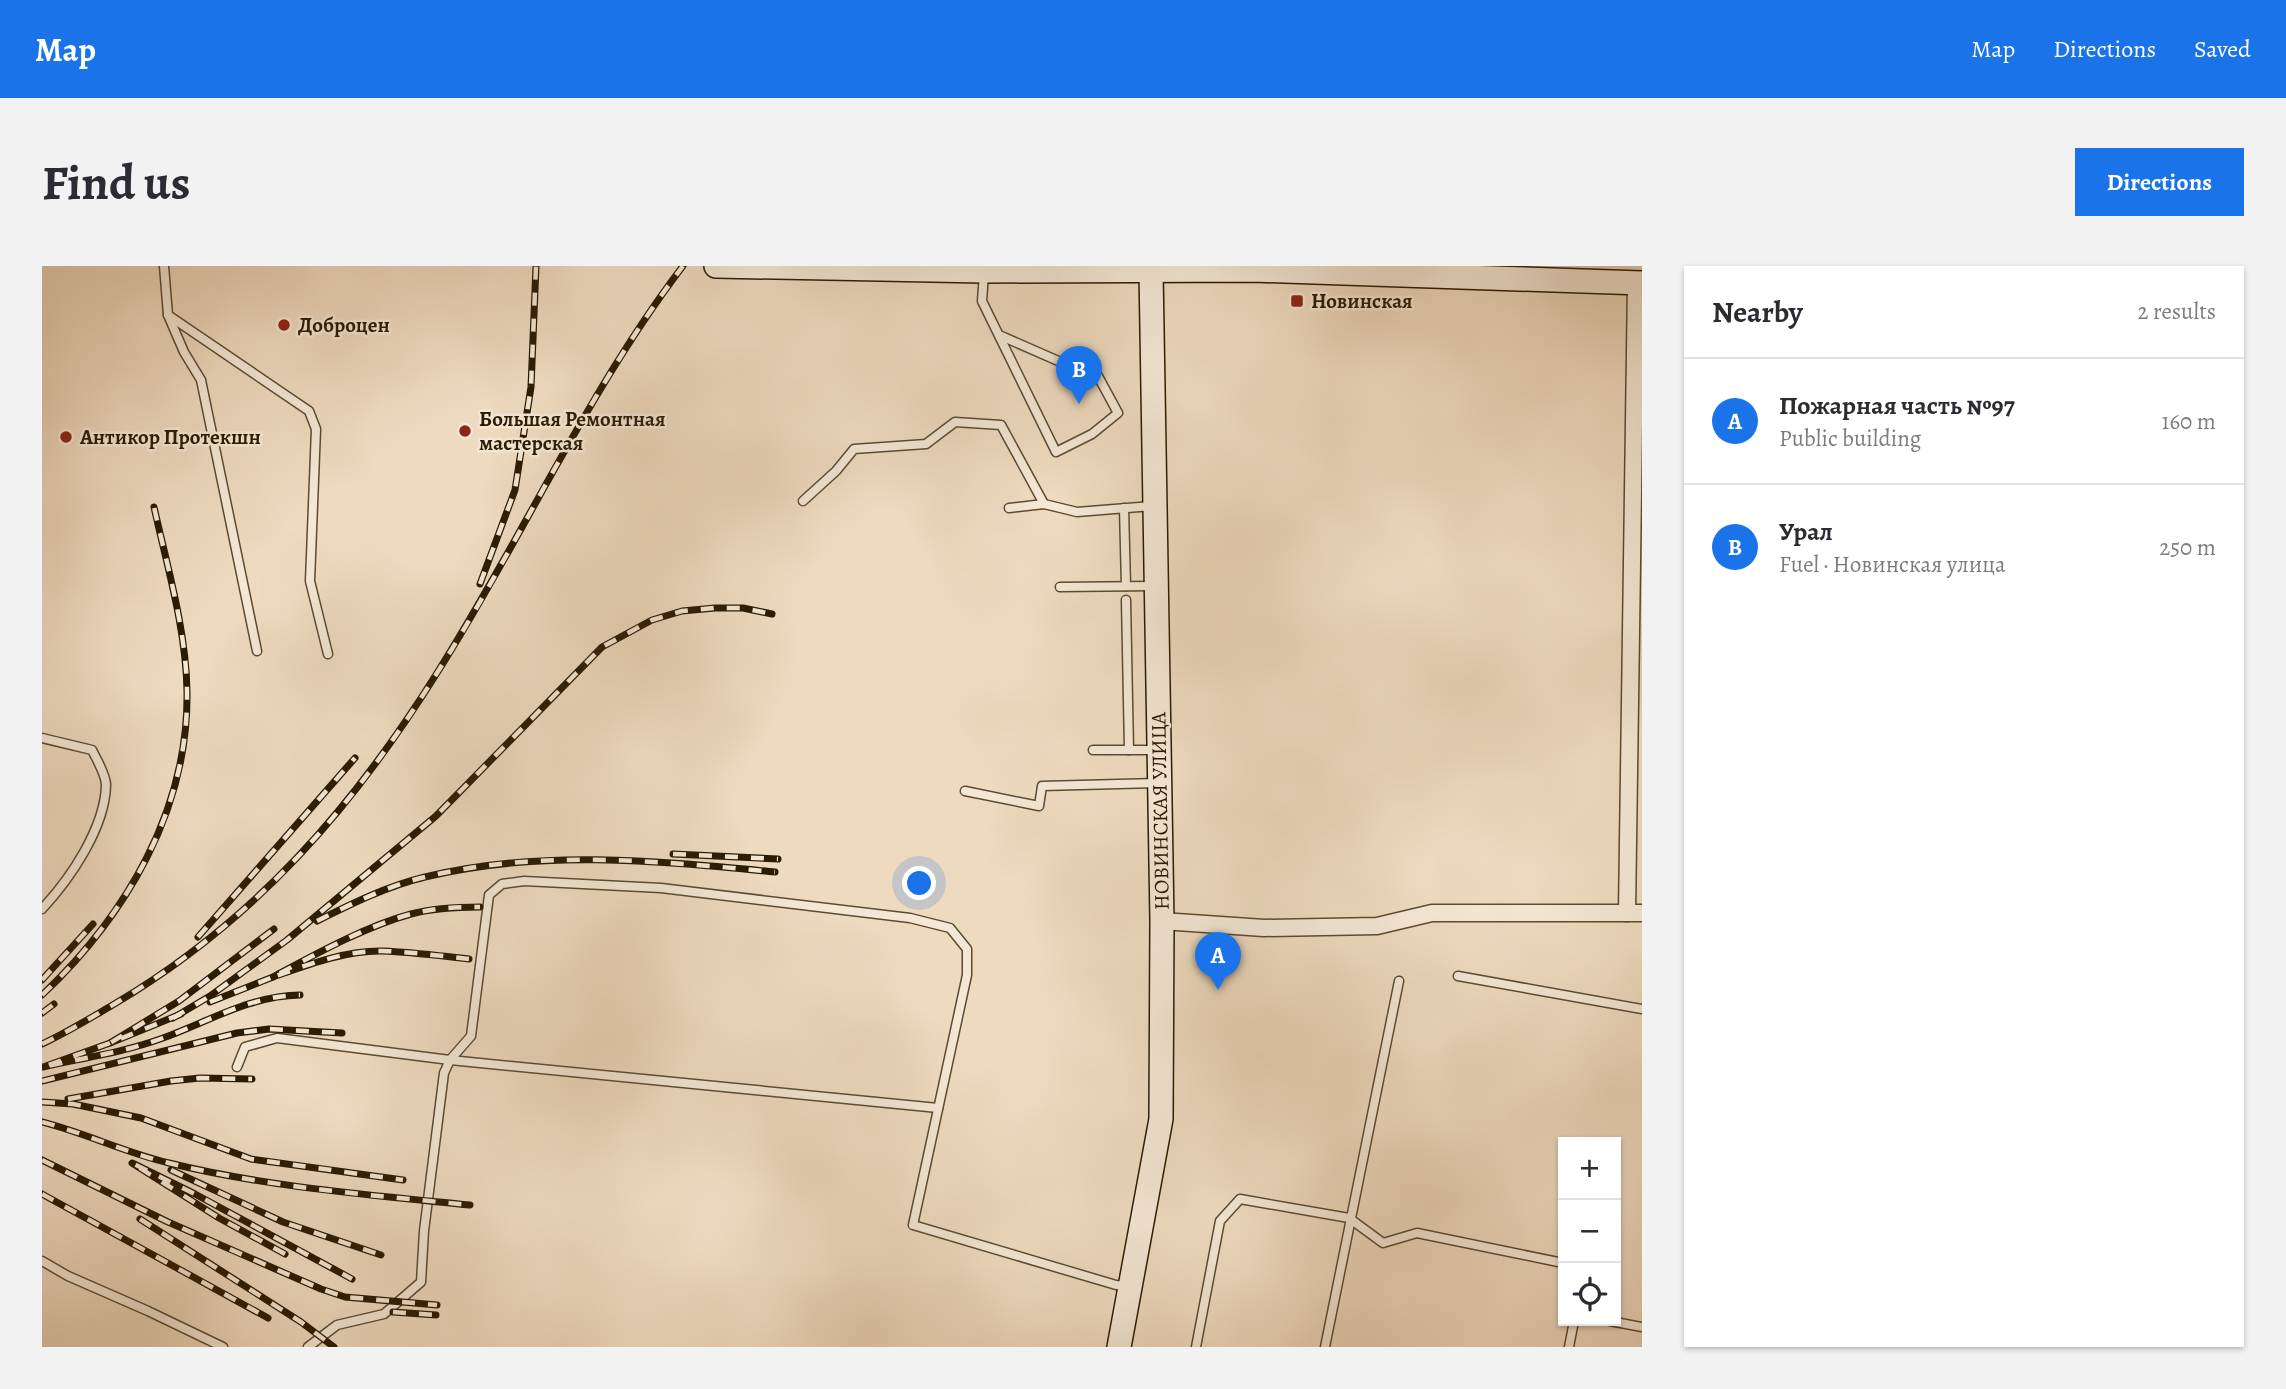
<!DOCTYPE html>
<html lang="en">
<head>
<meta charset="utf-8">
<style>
	:root { --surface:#fff; --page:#f2f2f3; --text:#2b2b33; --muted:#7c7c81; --line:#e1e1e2; --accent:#1a73e8 }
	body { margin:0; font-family:Alegreya,serif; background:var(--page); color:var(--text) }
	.controls { position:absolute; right:21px; bottom:21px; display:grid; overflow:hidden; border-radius:0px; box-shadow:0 2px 5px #0004 }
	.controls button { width:63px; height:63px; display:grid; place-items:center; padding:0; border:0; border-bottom:2px solid var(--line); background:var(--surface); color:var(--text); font:35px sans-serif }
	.you { position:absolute; left:878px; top:618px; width:24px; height:24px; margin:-18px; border:5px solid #fff; border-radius:50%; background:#1a73e8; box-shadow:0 0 0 10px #1a73e833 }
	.badge { display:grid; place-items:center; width:46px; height:46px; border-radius:50%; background:var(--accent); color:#fff; font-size:23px; font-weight:700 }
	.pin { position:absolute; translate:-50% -58px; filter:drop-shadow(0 2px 4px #0008) }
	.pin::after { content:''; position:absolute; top:37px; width:24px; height:21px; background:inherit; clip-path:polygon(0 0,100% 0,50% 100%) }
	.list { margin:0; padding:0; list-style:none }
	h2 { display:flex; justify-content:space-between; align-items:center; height:91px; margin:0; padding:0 28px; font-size:30px }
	h2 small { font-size:23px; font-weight:400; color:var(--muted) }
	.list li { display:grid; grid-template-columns:46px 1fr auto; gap:21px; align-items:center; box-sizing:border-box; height:126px; padding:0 28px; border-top:2px solid var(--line) }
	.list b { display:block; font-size:26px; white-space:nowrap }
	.list p { margin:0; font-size:23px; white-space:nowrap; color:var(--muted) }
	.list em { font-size:23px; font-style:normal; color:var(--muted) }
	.icon { flex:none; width:38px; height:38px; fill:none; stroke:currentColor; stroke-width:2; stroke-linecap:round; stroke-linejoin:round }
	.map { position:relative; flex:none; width:1600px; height:1081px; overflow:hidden; border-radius:0px }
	header { display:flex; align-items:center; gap:42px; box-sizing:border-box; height:98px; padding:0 35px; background:var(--accent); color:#fff }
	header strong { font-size:33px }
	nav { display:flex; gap:38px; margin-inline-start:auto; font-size:24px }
	.intro { display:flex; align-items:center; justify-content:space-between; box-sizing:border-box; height:168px; padding:0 42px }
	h1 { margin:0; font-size:49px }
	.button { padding:18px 32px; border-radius:0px; background:var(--accent); color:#fff; font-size:24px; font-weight:700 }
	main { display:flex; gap:42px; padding:0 42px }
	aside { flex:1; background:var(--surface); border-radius:0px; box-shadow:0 2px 5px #0004 }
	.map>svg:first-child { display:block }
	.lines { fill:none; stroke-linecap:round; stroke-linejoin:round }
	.service-casing { stroke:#5c4b31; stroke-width:11 }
	.minor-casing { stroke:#5c4b31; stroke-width:19 }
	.secondary-casing { stroke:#2b1b02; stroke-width:26 }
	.service { stroke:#f4e7d5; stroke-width:8 }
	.minor { stroke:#f4e7d5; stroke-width:16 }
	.secondary { stroke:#f4e7d5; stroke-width:23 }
	.rail-casing { stroke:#2b1b02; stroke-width:7 }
	.rail { stroke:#f4e7d5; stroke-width:4.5; stroke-dasharray:13; stroke-linecap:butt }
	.poi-dot { fill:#8f2418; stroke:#f4e7d5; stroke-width:2.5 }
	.labels { text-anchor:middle; stroke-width:5; stroke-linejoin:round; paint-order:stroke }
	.poi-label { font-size:21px; font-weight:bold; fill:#2b1b02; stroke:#f4e7d5; text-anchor:start }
	.street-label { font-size:21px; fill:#2b1b02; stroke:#f4e7d5 }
</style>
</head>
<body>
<header>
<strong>Map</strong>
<nav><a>Map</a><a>Directions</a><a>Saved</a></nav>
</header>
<div class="intro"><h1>Find us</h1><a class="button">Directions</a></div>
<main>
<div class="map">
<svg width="1600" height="1081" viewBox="0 0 1600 1081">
	<rect width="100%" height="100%" fill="#eedabf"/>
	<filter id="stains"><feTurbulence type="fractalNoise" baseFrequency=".00286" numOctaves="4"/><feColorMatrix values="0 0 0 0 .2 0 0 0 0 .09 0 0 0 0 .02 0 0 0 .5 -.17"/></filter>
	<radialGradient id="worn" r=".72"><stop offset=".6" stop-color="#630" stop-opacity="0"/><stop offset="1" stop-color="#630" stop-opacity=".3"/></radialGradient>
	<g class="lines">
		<defs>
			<g id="service">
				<path d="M122 0 126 49 142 86 159 114 215 385"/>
				<path d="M942 8 940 35 1014 186 1050 168 1076 147 1051 101H1030L957 69"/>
				<path d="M126 49 267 145 274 163 268 315 286 388"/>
				<path d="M761 235 794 205 812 183 884 178 913 156 959 159 1002 238"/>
				<path d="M967 242 1002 238 1035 246 1110 240"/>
				<path d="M1082 242 1084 320"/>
				<path d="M1018 321 1111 320"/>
				<path d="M1084 334 1087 484"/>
				<path d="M0 472 50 484C55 494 64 509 64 519 63 562 28 613 0 643"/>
				<path d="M1051 484H1114"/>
				<path d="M923 525 997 540 1000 520 1115 517"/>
				<path d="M1416 710 1600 743"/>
				<path d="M195 801 203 781 235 772 408 794 896 842"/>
				<path d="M0 995 26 1010 106 1045 181 1081"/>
				<path d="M1568 1055 1600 1061"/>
				<path d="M266 1081 295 1059 342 1048 379 1016 382 965 402 807 408 794 429 770 447 629 460 618 482 615 619 622 868 652 908 662 925 683V709L871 959 1074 1019 1084 1020"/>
				<path d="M1154 1081 1178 955 1198 933 1307 952 1341 977 1375 967 1521 997"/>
				<path d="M1283 1081 1357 715"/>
				<path d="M1527 1081 1532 1055"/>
			</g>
			<g id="minor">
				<path d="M1585 647 1594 16"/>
				<path d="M1120 655 1222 662 1335 660 1390 647H1600"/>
			</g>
			<g id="secondary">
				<path d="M674 0 942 5 1211 4 1600 17"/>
				<path d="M1077 1081 1119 853 1120 655 1109 5"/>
			</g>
		</defs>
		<use href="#service" class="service-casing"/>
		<use href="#minor" class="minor-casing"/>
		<use href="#secondary" class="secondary-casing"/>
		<use href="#service" class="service"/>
		<use href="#minor" class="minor"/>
		<use href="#secondary" class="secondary"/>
		<defs>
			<g id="rail">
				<path d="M438 318 473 224 489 121 494 0"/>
				<path d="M631 588 736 593"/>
				<path d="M275 655C309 638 345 620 383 611 498 583 617 595 733 606"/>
				<path d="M156 671 313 492"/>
				<path d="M427 693C399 690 370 686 341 685 304 684 265 699 231 711 272 689 324 660 369 648 392 642 415 641 438 641"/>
				<path d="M0 714 51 658"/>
				<path d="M0 729C84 650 147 543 145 425 144 363 125 300 112 241"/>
				<path d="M168 736 231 711"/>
				<path d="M0 747 12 738"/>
				<path d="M139 748 68 777 137 735 232 663"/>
				<path d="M131 752 168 730 245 674 394 550 560 381 610 354 640 345 673 342H701L730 348"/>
				<path d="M68 777 1 801C41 792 83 786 121 772 168 755 207 730 258 729"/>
				<path d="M0 778C26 766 50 751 74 737 213 654 310 543 395 407 480 273 545 126 641 0"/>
				<path d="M0 815 195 767 227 763 300 767"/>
				<path d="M26 833 129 815 158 812 210 813"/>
				<path d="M0 836 31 838 99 852 209 893 361 914"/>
				<path d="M0 856C43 867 84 887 127 897 225 921 328 929 428 939"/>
				<path d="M0 894 126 956 279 1023 303 1031 395 1039"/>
				<path d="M129 904 241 956 339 989"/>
				<path d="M0 928 226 1052"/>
				<path d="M98 953 259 1056 292 1081"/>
				<path d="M243 988 177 952 90 897 153 928 310 1013"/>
				<path d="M351 1046 394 1049"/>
			</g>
		</defs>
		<use href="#rail" class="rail-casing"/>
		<use href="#rail" class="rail"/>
	</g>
	<g class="poi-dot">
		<rect x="1248" y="28" width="14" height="14" rx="3.5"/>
		<circle cx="242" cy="59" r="7"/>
		<circle cx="423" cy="165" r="7"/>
		<circle cx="24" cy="171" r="7"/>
	</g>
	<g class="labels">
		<g class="poi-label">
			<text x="1269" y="42">Новинская</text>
			<text x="256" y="66">Доброцен</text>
			<text x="437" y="160">Большая Ремонтная<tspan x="437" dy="24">мастерская</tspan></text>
			<text x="38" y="178">Антикор Протекшн</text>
		</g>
		<g class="street-label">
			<text transform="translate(1118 545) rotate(-91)" y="7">НОВИНСКАЯ УЛИЦА</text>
		</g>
	</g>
	<rect width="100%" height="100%" filter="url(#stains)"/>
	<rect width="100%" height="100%" fill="url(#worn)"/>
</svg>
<div class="controls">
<button>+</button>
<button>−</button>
<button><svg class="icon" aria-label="locate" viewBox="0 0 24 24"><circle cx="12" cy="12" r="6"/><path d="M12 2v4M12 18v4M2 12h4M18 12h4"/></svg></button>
</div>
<div class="you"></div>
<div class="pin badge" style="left:1176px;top:724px">A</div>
<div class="pin badge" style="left:1037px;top:138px">B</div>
</div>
<aside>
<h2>Nearby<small>2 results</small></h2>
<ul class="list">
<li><span class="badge">A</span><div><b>Пожарная часть №97</b><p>Public building</p></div><em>160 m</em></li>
<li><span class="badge">B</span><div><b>Урал</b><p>Fuel · Новинская улица</p></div><em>250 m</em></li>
</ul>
</aside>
</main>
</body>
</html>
